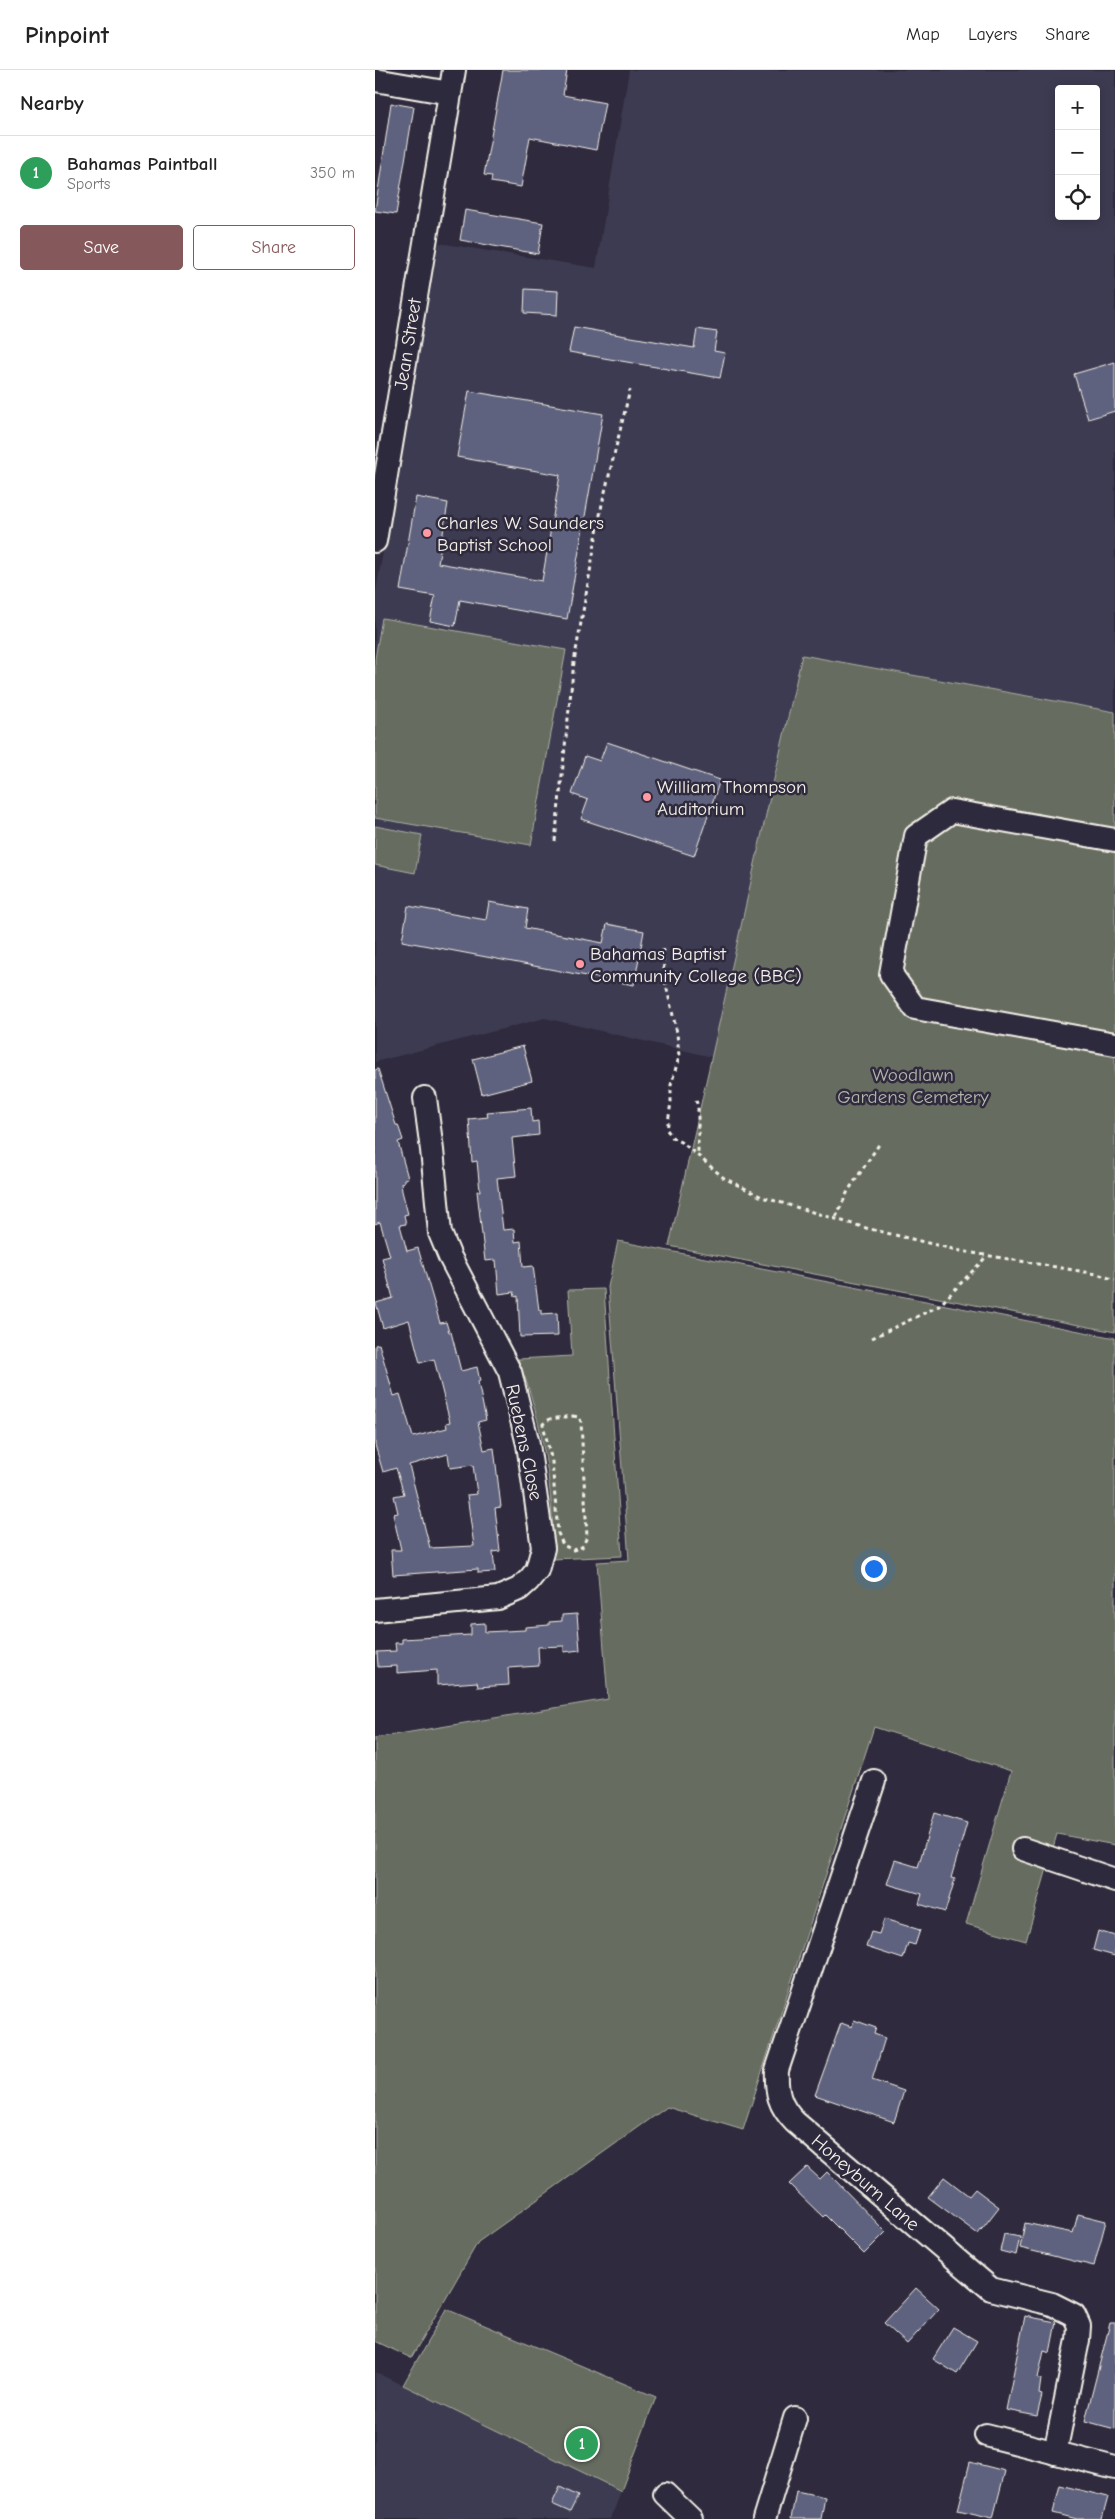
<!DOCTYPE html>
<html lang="en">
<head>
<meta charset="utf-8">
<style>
	:root { --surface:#fff; --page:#f2f2f2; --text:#222; --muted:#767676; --line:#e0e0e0; --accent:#85585c }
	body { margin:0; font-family:"Comic Neue",sans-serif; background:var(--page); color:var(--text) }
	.controls { position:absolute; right:15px; top:15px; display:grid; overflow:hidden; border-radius:5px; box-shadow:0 2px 12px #0003 }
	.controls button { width:45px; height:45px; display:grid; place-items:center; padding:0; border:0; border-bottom:1px solid var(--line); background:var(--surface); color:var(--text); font:25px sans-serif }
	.you { position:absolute; left:498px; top:1498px; width:18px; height:18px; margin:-12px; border:4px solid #fff; border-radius:50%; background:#1a73e8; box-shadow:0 0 0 8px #1a73e833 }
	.badge { display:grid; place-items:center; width:32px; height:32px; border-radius:50%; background:var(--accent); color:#fff; font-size:16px; font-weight:700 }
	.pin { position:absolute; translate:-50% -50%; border:2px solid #fff; box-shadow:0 1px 5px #0006 }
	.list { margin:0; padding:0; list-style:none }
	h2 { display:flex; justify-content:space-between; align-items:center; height:65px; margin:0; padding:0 20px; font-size:21px }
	h2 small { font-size:16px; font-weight:400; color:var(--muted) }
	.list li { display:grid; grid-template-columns:32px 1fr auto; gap:15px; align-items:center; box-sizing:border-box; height:75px; padding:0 20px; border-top:1px solid var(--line) }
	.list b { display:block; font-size:19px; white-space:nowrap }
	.list p { margin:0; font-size:16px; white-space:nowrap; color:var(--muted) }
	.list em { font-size:16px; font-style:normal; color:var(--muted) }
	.actions { display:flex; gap:10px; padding:15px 20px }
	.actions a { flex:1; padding:11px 0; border:1px solid var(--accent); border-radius:5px; text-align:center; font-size:18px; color:var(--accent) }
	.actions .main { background:var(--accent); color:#fff }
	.icon { flex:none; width:28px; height:28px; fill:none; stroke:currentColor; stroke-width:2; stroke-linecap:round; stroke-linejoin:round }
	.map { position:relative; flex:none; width:740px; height:2449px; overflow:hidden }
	header { display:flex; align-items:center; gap:30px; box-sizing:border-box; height:70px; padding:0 25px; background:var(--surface); border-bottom:1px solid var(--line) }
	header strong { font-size:24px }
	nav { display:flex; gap:28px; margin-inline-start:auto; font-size:18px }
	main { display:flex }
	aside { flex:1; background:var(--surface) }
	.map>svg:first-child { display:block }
	.built { fill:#3d3b51; fill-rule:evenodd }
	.green { fill:#666d60; stroke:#adafa4 }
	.building { fill:#5e627f; stroke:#f4f1e8; fill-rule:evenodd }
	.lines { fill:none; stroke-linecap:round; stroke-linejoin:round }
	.minor-casing { stroke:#f4f1e8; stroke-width:26 }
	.path { stroke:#f4f1e8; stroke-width:3; stroke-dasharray:4 4; stroke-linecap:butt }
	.minor { stroke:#2f2a3d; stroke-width:22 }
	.poi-dot { fill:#ff9aa2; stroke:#2f2a3d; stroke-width:2 }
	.labels { text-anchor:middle; stroke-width:5; stroke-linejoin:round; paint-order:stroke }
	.street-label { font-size:19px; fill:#f4f1e8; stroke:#2f2a3d }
	.poi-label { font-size:19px; fill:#f4f1e8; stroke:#2f2a3d; text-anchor:start }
	.park-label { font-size:19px; fill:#b4b6ab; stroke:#2f2a3d }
</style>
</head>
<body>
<header>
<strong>Pinpoint</strong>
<nav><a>Map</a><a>Layers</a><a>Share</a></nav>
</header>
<main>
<aside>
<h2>Nearby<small></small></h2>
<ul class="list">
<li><span class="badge" style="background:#2e9e5b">1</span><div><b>Bahamas Paintball</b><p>Sports</p></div><em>350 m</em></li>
</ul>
<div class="actions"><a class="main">Save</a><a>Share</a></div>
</aside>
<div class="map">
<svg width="740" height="2449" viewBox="0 0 740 2449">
	<rect width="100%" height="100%" fill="#2f2a3d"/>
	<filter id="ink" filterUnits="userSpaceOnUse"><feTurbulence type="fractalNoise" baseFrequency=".02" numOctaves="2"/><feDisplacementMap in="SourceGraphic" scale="10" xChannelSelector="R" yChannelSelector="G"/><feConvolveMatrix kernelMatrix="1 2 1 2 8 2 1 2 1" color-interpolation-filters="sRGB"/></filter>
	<g filter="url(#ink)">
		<g class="built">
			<path d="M254 0H740V642L427 585 337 987 170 948 0 992V526L64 173 221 198ZM684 19H721V146H684Z"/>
			<path d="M0 2302 246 2421 236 2449H0Z"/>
		</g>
		<g class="green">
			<path d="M7 548 191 580 156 775 0 748V589Z"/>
			<path d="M427 585 740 642V1262L294 1176Z"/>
			<path d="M0 756 47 765 40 803 0 795Z"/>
			<path d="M243 1171 740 1268V1775L682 1764 651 1871 591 1854 636 1701 499 1657 368 2060 292 2037 103 2172 36 2288 0 2271V1668L233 1629 222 1492 254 1490 233 1217Z"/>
			<path d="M229 1219 247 1486 178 1489C179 1422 168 1351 143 1289L197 1286 193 1220Z"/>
			<path d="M71 2239 281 2327 246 2421 28 2315Z"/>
		</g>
		<g class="building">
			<path d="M128 0H192L188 25 230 33 221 80 155 67 146 117 116 112 117 106 109 105Z"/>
			<path d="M16 33 39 37 21 144 0 141Z"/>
			<path d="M90 140 168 153 163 184 85 170Z"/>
			<path d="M150 219 183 221 182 245 149 243Z"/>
			<path d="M199 257 319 278 322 259 342 262 339 281 350 283 345 308 194 282Z"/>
			<path d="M740 292V341L713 349 699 304Z"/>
			<path d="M94 321 228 344 192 549 85 530 80 556 55 551 60 526 25 520 41 427 73 433 63 493 167 511 185 405 82 387Z"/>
			<path d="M232 672 345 710 319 786 206 749 213 730 197 724 210 686 225 691Z"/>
			<path d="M114 832 153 839 150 858 228 873 232 854 269 861 259 915 27 871 33 836 111 850Z"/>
			<path d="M148 976 157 1011 107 1024 98 989Z"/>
			<path d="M3 999 21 1055H23L28 1070 23 1072 33 1108 29 1109V1112L26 1113 27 1121 33 1144 29 1145 31 1154 25 1155 32 1181 43 1178 65 1253 71 1252 74 1262H76L86 1301 102 1297 105 1311 103 1312 111 1350 103 1352 109 1380 119 1378 126 1437 120 1438 125 1481 118 1482 120 1502 103 1503V1499L18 1505 16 1480H26L18 1444 23 1443 19 1426 29 1424 21 1398 8 1402 0 1375V1275L4 1274 19 1326 25 1324 38 1367 72 1358 71 1353 75 1352 59 1289 45 1293 34 1250 8 1258 1 1233 18 1228 7 1188 15 1186 5 1152 0 1154V1000ZM73 1384 75 1398 98 1395 102 1424 92 1425 99 1476 55 1478 34 1395Z"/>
			<path d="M156 1038 157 1052 163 1051 164 1065 137 1068 141 1106 122 1108 128 1160 139 1159 140 1172 146 1171 148 1197 158 1196 164 1240H166V1244L182 1243 183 1266 145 1267 143 1226 140 1227 139 1222 124 1224 121 1190 110 1191 102 1121H105L102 1091 97 1092 94 1049 113 1047 112 1042Z"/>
			<path d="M202 1544 205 1580 189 1582V1576L163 1577 164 1596 133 1598 134 1615 103 1617 102 1612 62 1615V1600L22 1603V1596L3 1597 2 1582 21 1581 20 1573H27V1569L96 1565V1554L110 1553V1562L150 1560V1557L174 1555V1552L187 1551V1545Z"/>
			<path d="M559 1743 592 1753 576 1808 580 1809 570 1842 544 1834 547 1824 512 1814 520 1790 543 1797Z"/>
			<path d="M509 1849 545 1860 540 1875 533 1873 528 1889 491 1877 496 1862 504 1864Z"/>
			<path d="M723 1861 740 1866V1886L718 1880Z"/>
			<path d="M479 1950 501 1958 499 1964 510 1968 497 2010 529 2021 519 2052 440 2025 466 1953 477 1957Z"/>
			<path d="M432 2097 445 2109 452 2102 511 2162 489 2184 450 2145 448 2147 414 2114Z"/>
			<path d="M569 2107 594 2126 600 2119 624 2137 603 2164 553 2127Z"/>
			<path d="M703 2144 731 2151 719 2196 645 2178 650 2153 698 2163Z"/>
			<path d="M629 2164 645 2167 641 2185 625 2181Z"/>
			<path d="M541 2218 564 2239 532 2274 509 2253Z"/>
			<path d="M650 2246 681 2252 675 2283 669 2281 663 2308 666 2309 664 2324 667 2325 662 2346 631 2340Z"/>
			<path d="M735 2253H740V2359L710 2351Z"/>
			<path d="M578 2257 602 2271 582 2304 558 2289Z"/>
			<path d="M595 2392 630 2401 618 2448 583 2440Z"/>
			<path d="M685 2415 733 2427 727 2449H702L678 2443Z"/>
			<path d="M185 2417 203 2426 195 2442 177 2434Z"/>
			<path d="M421 2421 450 2427 446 2449H416Z"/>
		</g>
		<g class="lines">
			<defs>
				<g id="minor">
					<path d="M0 10 75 23"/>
					<path d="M0 471 79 0"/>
					<path d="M740 770 577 741 541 766 516 904 540 938 740 974"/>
					<path d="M0 1540 123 1528 144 1519 154 1510 162 1500 168 1478 153 1374 135 1302 75 1187 65 1163 57 1080 50 1028"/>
					<path d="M499 1711 402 2000C401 2022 404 2036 420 2052L616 2219 677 2234 699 2245 704 2256 703 2270 680 2383"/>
					<path d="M648 1779 740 1810"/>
					<path d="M611 2365 740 2398"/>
					<path d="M290 2424 316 2449"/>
					<path d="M389 2449 420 2348"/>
				</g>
			</defs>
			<use href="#minor" class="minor-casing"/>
			<g class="path">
				<path d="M180 771 199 592 227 434 255 320"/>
				<path d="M288 879 289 906 302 963 304 987 296 1015V1032L292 1060 298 1068 309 1074 349 1108 387 1127 491 1158 586 1181 722 1204 740 1210"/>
				<path d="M321 1030 323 1037V1084"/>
				<path d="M461 1147 473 1121 505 1073"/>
				<path d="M497 1268 564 1236 612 1186"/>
				<path d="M198 1346 204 1347 206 1352 212 1467 207 1477 198 1480 188 1475 183 1463 177 1392 168 1354 175 1349Z"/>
			</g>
			<use href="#minor" class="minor"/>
		</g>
	</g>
	<g class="poi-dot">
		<circle cx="52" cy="463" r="5"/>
		<circle cx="272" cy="727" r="5"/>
		<circle cx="205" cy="894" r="5"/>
	</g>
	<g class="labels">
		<g class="street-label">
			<text transform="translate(32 274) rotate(-81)" y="7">Jean Street</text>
			<text transform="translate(150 1372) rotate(78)" y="7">Ruebens Close</text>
			<text transform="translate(491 2112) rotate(41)" y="7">Honeyburn Lane</text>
		</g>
		<g class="poi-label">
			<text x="62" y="459">Charles W. Saunders<tspan x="62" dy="22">Baptist School</tspan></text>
			<text x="282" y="723">William Thompson<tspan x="282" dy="22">Auditorium</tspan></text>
			<text x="215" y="890">Bahamas Baptist<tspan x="215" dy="22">Community College (BBC)</tspan></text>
		</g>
		<g class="park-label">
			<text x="538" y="1011">Woodlawn<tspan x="538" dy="22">Gardens Cemetery</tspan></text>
		</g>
	</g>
</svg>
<div class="controls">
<button>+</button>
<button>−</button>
<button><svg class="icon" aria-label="locate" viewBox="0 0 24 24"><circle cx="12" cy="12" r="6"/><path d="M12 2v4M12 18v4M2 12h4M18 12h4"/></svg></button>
</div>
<div class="you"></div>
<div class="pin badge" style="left:207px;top:2374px;background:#2e9e5b">1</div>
</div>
</main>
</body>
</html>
